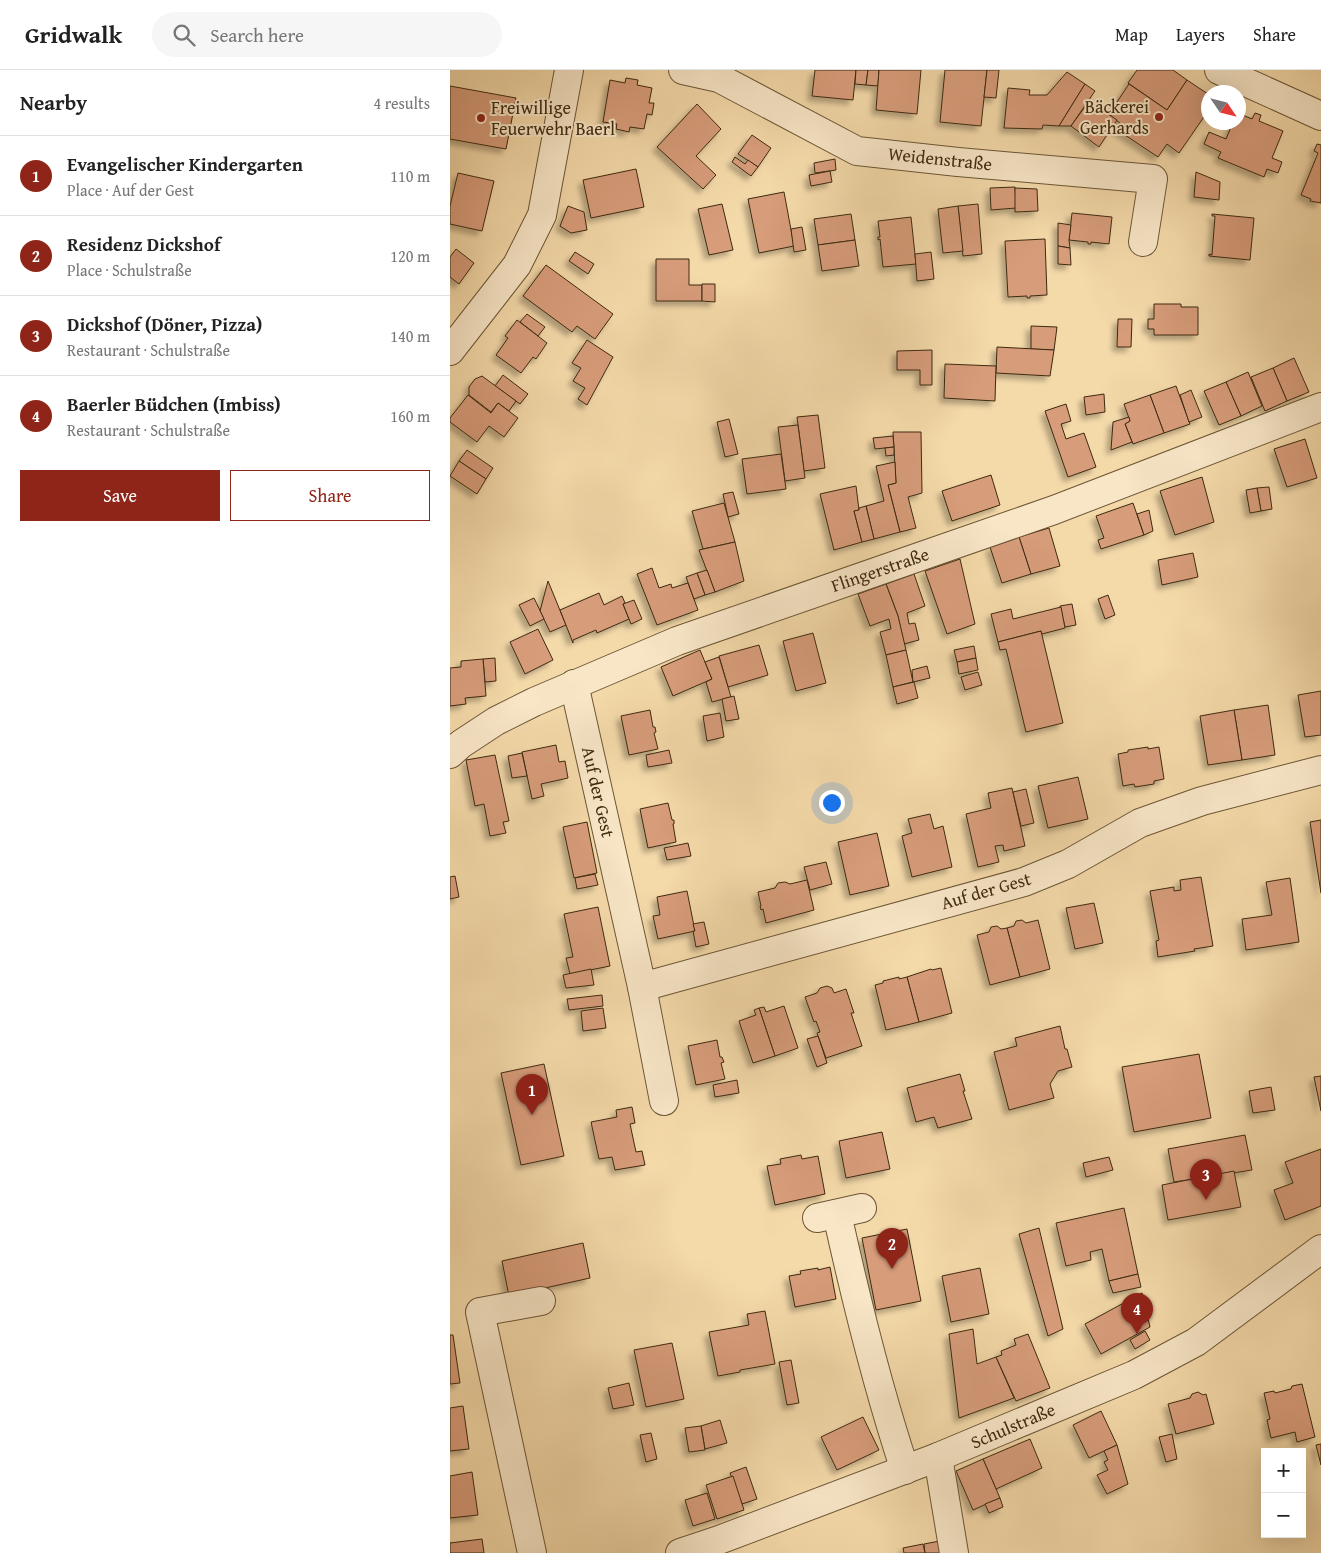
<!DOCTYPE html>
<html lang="en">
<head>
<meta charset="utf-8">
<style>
	:root { --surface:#fff; --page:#f6f6f6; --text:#222; --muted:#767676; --line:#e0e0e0; --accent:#8f2418 }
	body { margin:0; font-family:"Gentium Book Plus",serif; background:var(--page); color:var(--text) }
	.controls { position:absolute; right:15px; bottom:15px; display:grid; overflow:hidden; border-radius:0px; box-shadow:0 5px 20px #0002 }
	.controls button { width:45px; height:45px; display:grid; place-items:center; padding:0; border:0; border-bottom:1px solid var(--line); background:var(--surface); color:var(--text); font:25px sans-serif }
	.compass { position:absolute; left:751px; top:15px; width:45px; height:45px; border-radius:50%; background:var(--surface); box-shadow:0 5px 20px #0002; rotate:125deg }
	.you { position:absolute; left:381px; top:732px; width:18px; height:18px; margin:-12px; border:4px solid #fff; border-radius:50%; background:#1a73e8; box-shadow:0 0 0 8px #1a73e833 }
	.badge { display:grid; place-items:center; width:32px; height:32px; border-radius:50%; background:var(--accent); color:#fff; font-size:16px; font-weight:700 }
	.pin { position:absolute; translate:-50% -41px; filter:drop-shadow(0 1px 2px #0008) }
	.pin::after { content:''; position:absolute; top:26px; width:18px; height:15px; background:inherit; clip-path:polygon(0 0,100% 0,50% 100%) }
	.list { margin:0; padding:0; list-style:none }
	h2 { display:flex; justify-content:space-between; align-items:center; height:65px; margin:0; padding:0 20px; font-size:21px }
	h2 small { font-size:16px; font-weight:400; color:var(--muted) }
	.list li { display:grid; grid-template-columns:32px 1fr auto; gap:15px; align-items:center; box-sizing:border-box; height:80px; padding:0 20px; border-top:1px solid var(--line) }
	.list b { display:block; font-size:19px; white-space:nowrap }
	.list p { margin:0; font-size:16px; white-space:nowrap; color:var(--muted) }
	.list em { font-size:16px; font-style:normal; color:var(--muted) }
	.actions { display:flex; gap:10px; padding:15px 20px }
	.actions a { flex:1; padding:11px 0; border:1px solid var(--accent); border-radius:0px; text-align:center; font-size:18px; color:var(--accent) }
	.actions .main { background:var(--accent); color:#fff }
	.icon { flex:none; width:28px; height:28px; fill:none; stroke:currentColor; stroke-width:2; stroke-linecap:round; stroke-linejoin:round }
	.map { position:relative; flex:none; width:871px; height:1483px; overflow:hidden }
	header { display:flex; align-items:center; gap:30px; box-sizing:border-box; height:70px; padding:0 25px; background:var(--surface); border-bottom:1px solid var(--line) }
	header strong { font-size:24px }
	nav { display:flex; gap:28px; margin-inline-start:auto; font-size:18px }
	.search { width:350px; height:45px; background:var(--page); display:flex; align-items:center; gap:12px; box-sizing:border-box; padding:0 18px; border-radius:28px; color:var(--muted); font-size:19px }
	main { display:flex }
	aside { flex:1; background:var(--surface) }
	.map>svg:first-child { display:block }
	.building { fill:#d79c7a; stroke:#3e2a10; filter:url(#shadow) }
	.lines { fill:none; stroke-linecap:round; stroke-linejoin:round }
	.minor-casing { stroke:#6c5636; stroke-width:30 }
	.minor { stroke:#f8e6c7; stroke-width:28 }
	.poi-dot { fill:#8f2418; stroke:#f8e6c7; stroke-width:2 }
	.labels { text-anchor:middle; stroke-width:4; stroke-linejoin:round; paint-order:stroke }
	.poi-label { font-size:18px; fill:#3e2a10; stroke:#f8e6c7; text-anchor:end }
	.street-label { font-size:18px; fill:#3e2a10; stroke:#f8e6c7 }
</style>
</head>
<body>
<header>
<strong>Gridwalk</strong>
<div class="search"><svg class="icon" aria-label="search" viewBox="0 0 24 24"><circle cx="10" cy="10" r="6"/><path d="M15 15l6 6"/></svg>Search here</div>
<nav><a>Map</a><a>Layers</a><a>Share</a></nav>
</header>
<main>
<aside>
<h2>Nearby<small>4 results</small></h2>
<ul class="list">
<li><span class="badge">1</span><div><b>Evangelischer Kindergarten</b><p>Place · Auf der Gest</p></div><em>110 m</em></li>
<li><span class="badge">2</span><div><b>Residenz Dickshof</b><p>Place · Schulstraße</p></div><em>120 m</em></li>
<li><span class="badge">3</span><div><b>Dickshof (Döner, Pizza)</b><p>Restaurant · Schulstraße</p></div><em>140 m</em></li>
<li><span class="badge">4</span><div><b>Baerler Büdchen (Imbiss)</b><p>Restaurant · Schulstraße</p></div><em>160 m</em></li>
</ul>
<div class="actions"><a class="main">Save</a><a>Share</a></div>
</aside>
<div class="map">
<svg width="871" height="1483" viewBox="0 0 871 1483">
	<defs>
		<filter id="shadow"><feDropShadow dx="-4.5" dy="4.5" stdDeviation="2.5" flood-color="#0004"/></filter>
	</defs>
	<rect width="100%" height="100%" fill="#f4d9a9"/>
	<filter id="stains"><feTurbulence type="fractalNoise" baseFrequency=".004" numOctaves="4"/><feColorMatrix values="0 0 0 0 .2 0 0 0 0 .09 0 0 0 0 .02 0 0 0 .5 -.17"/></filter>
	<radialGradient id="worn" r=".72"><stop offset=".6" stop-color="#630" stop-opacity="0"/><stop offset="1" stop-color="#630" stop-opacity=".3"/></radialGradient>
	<g class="building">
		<path d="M365 0H406L403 30 362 26Z"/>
		<path d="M406 0H418L416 15 405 14Z"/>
		<path d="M418 0H429L428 16 416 15Z"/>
		<path d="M429 0H471L467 44 426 40Z"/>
		<path d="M495 0H537L531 56 490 52Z"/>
		<path d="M537 0H549L546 28 534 27Z"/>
		<path d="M687 0H723L737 10 717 40 678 13Z"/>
		<path d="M617 2 635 14 609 56 593 55 592 59 554 58 558 18 580 20 579 25H597Z"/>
		<path d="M176 8 188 10 187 15 202 18 199 33H204L202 45 197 44 194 59 180 57 179 62 166 59 167 54 153 52 160 10 175 13Z"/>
		<path d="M737 10 758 24V41L729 83 717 74 708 87 666 59 671 54 659 44 679 14 717 40Z"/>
		<path d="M635 14 645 21 621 56H609Z"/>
		<path d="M0 16 66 28 56 79 0 69Z"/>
		<path d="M639 31 667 50 649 77 621 56Z"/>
		<path d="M247 34 271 59 246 86 266 105 253 119 207 77Z"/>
		<path d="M788 43 802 49 805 43 811 45 809 51 833 61 822 88 832 92 828 103 817 99 814 107 768 88 771 82 754 74 759 62 776 69 783 52H788Z"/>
		<path d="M302 65 321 78 308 97 288 84Z"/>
		<path d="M867 74 871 75V133L860 131 861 129 851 125 868 83 864 81Z"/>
		<path d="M285 87 295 94 298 90 308 97 301 106 282 92Z"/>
		<path d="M385 89 386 100 365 103 364 93Z"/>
		<path d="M186 99 194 137 141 148 133 110Z"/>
		<path d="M380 101 382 112 361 116 359 105Z"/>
		<path d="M746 102 770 112 769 130 744 127Z"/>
		<path d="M8 103 44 111 32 161 0 154V136Z"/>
		<path d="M565 117 566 138 541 140 540 118Z"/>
		<path d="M565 118 587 119 588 141 565 142Z"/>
		<path d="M334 122 344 176 309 183 298 129Z"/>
		<path d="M272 134 283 180 259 185 248 139Z"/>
		<path d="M528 134 532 184 513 186 508 136Z"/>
		<path d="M118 136 134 142 137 160 121 163 110 156Z"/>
		<path d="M508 136 513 181 493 183 488 139Z"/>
		<path d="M622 143 662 147 659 174 641 172V174H638V172L619 170Z"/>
		<path d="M401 144 405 170 368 175 364 149Z"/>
		<path d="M762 144 804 148 800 190 759 186V184L762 185 765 146H762Z"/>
		<path d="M461 147 466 194 433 197 430 169 428 170V167H430L428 151Z"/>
		<path d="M608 153 621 155 619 170 620 178 608 176Z"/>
		<path d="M352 157 356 180 344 182 341 159Z"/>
		<path d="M595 169 597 225 580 226V228H577V226L558 227 555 171Z"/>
		<path d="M405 170 409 196 372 201 368 175Z"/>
		<path d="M608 176 620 178 621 195 608 194Z"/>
		<path d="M6 179 24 193 9 214 0 207V187Z"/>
		<path d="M125 182 144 194 138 204 119 191Z"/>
		<path d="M481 182 484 209 467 211 465 184Z"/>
		<path d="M206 189H239V215H252V231H206Z"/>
		<path d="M96 195 163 244 145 269 127 256 122 262 73 226Z"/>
		<path d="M252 214H265V232L252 231Z"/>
		<path d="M704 234H731V237H748V265H704V259H698V249H704Z"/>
		<path d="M77 244 95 257 88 266 70 252Z"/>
		<path d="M668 249H682L681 277H667Z"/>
		<path d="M67 250 97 273 86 289 83 287 71 303 46 285 58 268 55 266Z"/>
		<path d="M581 256 607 257 604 280 581 279Z"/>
		<path d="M137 270 163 287 137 335 128 329 135 318 123 311 131 298 122 293Z"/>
		<path d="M547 277 604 280 600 306 546 303Z"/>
		<path d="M482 280V315H470V300H447V281Z"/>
		<path d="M844 288 859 322 837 331 823 298Z"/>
		<path d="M495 294 546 296 545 331 494 328Z"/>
		<path d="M823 298 837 331 815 341 801 307Z"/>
		<path d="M798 302 812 336 791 346 776 312Z"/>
		<path d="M53 305 78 324 70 334 45 316Z"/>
		<path d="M32 306 66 331 59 341 48 333 41 342 19 325V317L25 309Z"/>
		<path d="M776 312 791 346 769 355 754 321Z"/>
		<path d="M726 316 740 354 714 363 700 325Z"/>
		<path d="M741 320 752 347 739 352 730 325Z"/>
		<path d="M654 324 655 342 636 345 634 327Z"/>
		<path d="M18 325 41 343 48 333 68 348 54 367 39 356 27 372 0 352V348Z"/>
		<path d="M700 325 714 363 683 374 675 354 680 351 674 334Z"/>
		<path d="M616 334 621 351 611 354 616 369 634 363 646 397 618 407 595 341Z"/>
		<path d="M368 345 375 398 354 401 347 347Z"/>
		<path d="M679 347 680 351 675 354 682 372 661 380 663 352Z"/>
		<path d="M279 349 288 384 275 387 267 352Z"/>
		<path d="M348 355 355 408 335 411 328 357Z"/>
		<path d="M443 362H471L472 423 458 427 466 458 450 462 438 415 446 413Z"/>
		<path d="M443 366 444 377 425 379 423 368Z"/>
		<path d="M855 369 867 408 837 417 824 379Z"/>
		<path d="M444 377V385L436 386 435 378Z"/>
		<path d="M17 380 43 398 36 409 9 391Z"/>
		<path d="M331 384 336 419 297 424 292 389Z"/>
		<path d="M9 391 36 409 27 424 0 406Z"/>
		<path d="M445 392 446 413 438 415 450 462 424 469 416 436 434 431 426 396Z"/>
		<path d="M541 405 550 435 502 451 492 421Z"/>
		<path d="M752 407 764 452 725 465 710 421Z"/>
		<path d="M406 416 409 440 404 441 412 472 384 480 370 424Z"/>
		<path d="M819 417 822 439 811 441 807 418Z"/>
		<path d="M807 418 811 441 800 443 796 420Z"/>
		<path d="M283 422 289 444 278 447 273 424Z"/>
		<path d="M274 433 285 472 253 479 242 441Z"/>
		<path d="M683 433 694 465 651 479 648 470 654 468 646 446Z"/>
		<path d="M416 436 424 469 412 472 404 441 409 440V438Z"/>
		<path d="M699 440 703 461 694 465 687 444Z"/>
		<path d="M599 458 610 496 581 504 569 467Z"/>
		<path d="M569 467 581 504 552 513 540 477Z"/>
		<path d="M285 472 294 511 265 522 249 480Z"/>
		<path d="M743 483 748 507 712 515 708 490Z"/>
		<path d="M510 489 525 554 497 564 475 501Z"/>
		<path d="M202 498 209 518 221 514 222 518 238 513 248 540 207 555 187 504Z"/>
		<path d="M257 500 265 522 255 525 247 503Z"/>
		<path d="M247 503 255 525 244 529 236 507Z"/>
		<path d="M464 504 475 536 457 543 459 554 465 553 469 570 454 574 448 546 436 514Z"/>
		<path d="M98 511 116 555 100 562 90 541Z"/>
		<path d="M436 514 448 546 456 580 436 585 430 562 441 559 439 549 420 556 408 524Z"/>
		<path d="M149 523 154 535 172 526 175 533 173 534 179 549 147 563 146 560 123 570V573L110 540Z"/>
		<path d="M658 525 665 545 655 549 648 529Z"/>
		<path d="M84 528 94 549 80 556 69 535Z"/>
		<path d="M184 530 192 549 181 554 173 534Z"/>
		<path d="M622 534 626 555 615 557 610 536Z"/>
		<path d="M611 537 615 558 592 564 591 561 548 572 541 544 561 539 563 549Z"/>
		<path d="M88 559 103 590 75 604 60 572Z"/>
		<path d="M591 561 613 653 576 662 556 579 550 580 548 572Z"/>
		<path d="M363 563 376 613 346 621 333 571Z"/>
		<path d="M309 575 318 605 278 617 269 586Z"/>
		<path d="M524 576 526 588 507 592 504 580Z"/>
		<path d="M250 580 262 609 223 626 211 597Z"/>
		<path d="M456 580 463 612 443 617 436 585Z"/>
		<path d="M269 587 281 627 262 632 256 612 262 609 255 592Z"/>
		<path d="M45 588 46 611 35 612 33 589Z"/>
		<path d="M526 588 528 600 509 604 507 592Z"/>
		<path d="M33 589 36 626 15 628 16 634 0 636V598L11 597V591Z"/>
		<path d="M477 596 480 608 463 612 462 600Z"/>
		<path d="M528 602 532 615 515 620 511 607Z"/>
		<path d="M464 612 468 628 447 634 443 617Z"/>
		<path d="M871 621V665L855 667 848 625Z"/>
		<path d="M284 626 289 649 276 651 272 629Z"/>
		<path d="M818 635 825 685 792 690 784 640Z"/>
		<path d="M200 640 203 657H205L206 662 204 663 208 679 179 685 171 646Z"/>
		<path d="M784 640 792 690 758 695 750 646Z"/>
		<path d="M270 643 274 667 257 671 253 646Z"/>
		<path d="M106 675 109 692 115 691 118 708 91 714 94 726 82 729 72 682Z"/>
		<path d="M698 677V679L709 677 714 709 704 711V714L685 717 684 714 673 716 668 684 678 682V680Z"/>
		<path d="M219 680 222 693 198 697 196 685Z"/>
		<path d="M72 683 77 706 62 708 58 686Z"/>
		<path d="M45 685 59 751 53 752 56 763 40 766 34 734 25 736 16 690Z"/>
		<path d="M628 707 638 749 598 758 588 716Z"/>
		<path d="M562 718 575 776 554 781 553 775 545 776 549 792 528 797 516 744 541 738 538 723Z"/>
		<path d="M576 719 584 753 571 756 563 722Z"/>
		<path d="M218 733 222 750H224V754H223L226 772 198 778 190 739Z"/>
		<path d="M480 744 484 759 493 756 502 797 462 807 452 766 462 763 458 749Z"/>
		<path d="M871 750V823L860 752Z"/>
		<path d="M137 752 147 803 124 808 113 757Z"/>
		<path d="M427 763 439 816 400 825 388 772Z"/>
		<path d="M238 773 241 786 217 790 214 778Z"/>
		<path d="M376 792 382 814 360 820 354 797Z"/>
		<path d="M145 804 148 815 127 819 125 808Z"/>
		<path d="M5 806 9 827 0 829V807Z"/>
		<path d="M751 807 763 876 744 879 745 881 708 887 706 871 709 870 700 821 724 817V821L731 820 730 810Z"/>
		<path d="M840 808 849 872 796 880 792 849 822 845 816 812Z"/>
		<path d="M357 810 364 840 316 853 313 839 311 840 310 836H311L308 822 325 818 328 813 335 812 340 814Z"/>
		<path d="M237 821 245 861 208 869 203 846 210 845 207 827Z"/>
		<path d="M644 833 653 873 625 879 616 838Z"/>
		<path d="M148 837 160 896 120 904 116 888 123 887 114 844Z"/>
		<path d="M572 850 576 853 588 850 600 899 570 907 557 858 564 856 566 851Z"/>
		<path d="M254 852 259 874 246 877 243 861H245L243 854Z"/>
		<path d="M547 856 551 859 557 858 570 907 540 915 527 865 539 862 541 857Z"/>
		<path d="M491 898 502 943 469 952 457 907 481 899 482 900Z"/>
		<path d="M141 899 144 915 116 918 113 905Z"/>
		<path d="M449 907V909L457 907 469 952 436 960 425 915 433 913V911Z"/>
		<path d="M377 916 382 918 384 923 396 919 404 943H401L412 976 376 988 367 963 370 962 366 951 364 952 355 927 367 923 370 918Z"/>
		<path d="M152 925 153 936 119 940 117 929Z"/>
		<path d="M334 936 348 978 325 986 309 938 314 937 316 942Z"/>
		<path d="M153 938 156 958 133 961 131 941Z"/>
		<path d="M309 938 325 986 303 993 289 951 306 945 304 940Z"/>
		<path d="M610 956 615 979H617L622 997 608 1001 600 1014 604 1028 559 1040 544 982 567 976 565 968Z"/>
		<path d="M368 966 377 993 367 997 357 969Z"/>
		<path d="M267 970 270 987H272L274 992 271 993 275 1009 246 1015 238 976Z"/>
		<path d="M749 984 761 1048 684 1062 672 997Z"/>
		<path d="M94 994 114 1086 71 1095 51 1003Z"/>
		<path d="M510 1004 515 1021H513L522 1049 488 1058 484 1047 466 1052 457 1018Z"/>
		<path d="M871 1006V1041L864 1007Z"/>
		<path d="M287 1010 289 1023 265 1027 263 1015Z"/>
		<path d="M821 1017 825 1040 803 1043 799 1021Z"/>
		<path d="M182 1037 185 1053 180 1054 186 1082 192 1081 195 1095 165 1100 162 1087 149 1089 141 1052 167 1047 166 1040Z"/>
		<path d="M432 1062 440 1099 396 1108 389 1071Z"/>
		<path d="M795 1065 802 1100 724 1112 718 1079Z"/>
		<path d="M871 1079V1136L835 1150 824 1120 843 1113 835 1092Z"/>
		<path d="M351 1085 352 1089 368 1086 375 1124 325 1135 317 1096 331 1094 330 1089Z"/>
		<path d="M659 1087 663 1100 636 1107 633 1093Z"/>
		<path d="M784 1101 791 1137 718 1150 712 1115Z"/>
		<path d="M674 1138 688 1204 659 1211 652 1179 640 1182 641 1190 616 1196 606 1153Z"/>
		<path d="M589 1158 613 1259 598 1266 569 1164Z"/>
		<path d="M457 1159 471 1231 426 1240 412 1168Z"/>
		<path d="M133 1173 140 1208 59 1226 52 1191Z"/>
		<path d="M380 1197 386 1229 345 1237 339 1206 351 1204 350 1201 368 1198V1200Z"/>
		<path d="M530 1198 539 1244 501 1252 492 1206Z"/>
		<path d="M688 1204 691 1217 663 1223 659 1211Z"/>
		<path d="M692 1223 700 1257 651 1284 635 1254Z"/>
		<path d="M315 1241 325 1294 290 1300V1302L268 1306 259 1262 299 1255 297 1244Z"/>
		<path d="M523 1259 527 1294 546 1287 564 1328 509 1348 499 1264Z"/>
		<path d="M695 1261 700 1270 685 1279 680 1270Z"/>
		<path d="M578 1264 600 1318 566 1331 546 1287 552 1285 551 1281 566 1275 564 1269Z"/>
		<path d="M0 1265H3L10 1313 0 1314Z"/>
		<path d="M222 1273 234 1329 196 1337 184 1280Z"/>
		<path d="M341 1290 349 1333 337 1335 329 1292Z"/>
		<path d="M179 1313 184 1335 163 1339 158 1318Z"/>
		<path d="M852 1314 865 1367 847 1372 845 1362 821 1368 817 1350 820 1349 814 1323 824 1321 825 1323 841 1319 842 1316Z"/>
		<path d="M748 1322 753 1325 756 1324 764 1354 726 1364 718 1334 740 1328 742 1324Z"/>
		<path d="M13 1336 19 1379 0 1381V1338Z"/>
		<path d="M651 1341 667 1375 639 1388 623 1355Z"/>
		<path d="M413 1347 429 1380 387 1400 371 1367Z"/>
		<path d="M270 1350 277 1373 255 1379 251 1356Z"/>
		<path d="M251 1356 255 1380 239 1382 235 1358Z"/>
		<path d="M201 1363 207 1389 196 1392 190 1365Z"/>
		<path d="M722 1364 727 1389 716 1392 709 1367Z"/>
		<path d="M580 1369 592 1398 546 1419 533 1389Z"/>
		<path d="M871 1374V1395L866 1375Z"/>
		<path d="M667 1375 678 1414 657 1424 647 1405 658 1400 654 1392 658 1390 654 1381Z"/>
		<path d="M533 1389 550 1428 523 1440 506 1401Z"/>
		<path d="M296 1397 307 1429 292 1434 280 1403Z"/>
		<path d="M22 1402 28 1445 0 1448V1406Z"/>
		<path d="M283 1406 294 1440 267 1449 256 1415Z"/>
		<path d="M257 1423 265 1449 243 1456 235 1430Z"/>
		<path d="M550 1428 553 1437 539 1443 535 1434Z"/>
		<path d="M32 1469 34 1483H0V1473Z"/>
		<path d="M495 1470 497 1483H475L474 1474Z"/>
		<path d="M473 1474 475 1483H454L453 1478Z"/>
	</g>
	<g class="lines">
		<defs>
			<g id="minor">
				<path d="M233 0 269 8 407 81 508 92 703 109 693 172"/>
				<path d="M769 0 871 46"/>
				<path d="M0 281 67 195 92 145 119 0"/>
				<path d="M124 614 192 917 574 812 618 794 690 753 752 731 871 700"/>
				<path d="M0 684 11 674 46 651 84 632 227 571 604 440 871 337"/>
				<path d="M192 917 214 1031"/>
				<path d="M387 1144C406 1230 427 1316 455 1400"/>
				<path d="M367 1148 412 1138"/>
				<path d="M488 1387 504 1483"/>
				<path d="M82 1483 30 1242 91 1231"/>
				<path d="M230 1483 269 1470 488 1387 684 1305 746 1272 871 1179"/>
			</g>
		</defs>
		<use href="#minor" class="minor-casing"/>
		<use href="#minor" class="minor"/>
	</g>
	<g class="poi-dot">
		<circle cx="709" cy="47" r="5"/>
		<circle cx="31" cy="48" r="5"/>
	</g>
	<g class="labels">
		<g class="poi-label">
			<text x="699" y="43">Bäckerei<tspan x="699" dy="21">Gerhards</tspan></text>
			<text x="41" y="44" text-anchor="start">Freiwillige<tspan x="41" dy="21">Feuerwehr Baerl</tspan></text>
		</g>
		<g class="street-label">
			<text transform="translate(490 89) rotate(6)" y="6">Weidenstraße</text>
			<text transform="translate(430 500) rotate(-19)" y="6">Flingerstraße</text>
			<text transform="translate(148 722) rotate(77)" y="6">Auf der Gest</text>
			<text transform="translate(536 821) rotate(-16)" y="6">Auf der Gest</text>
			<text transform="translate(563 1356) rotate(-23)" y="6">Schulstraße</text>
		</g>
	</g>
	<rect width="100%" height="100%" filter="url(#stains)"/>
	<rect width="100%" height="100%" fill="url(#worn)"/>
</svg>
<div class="controls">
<button>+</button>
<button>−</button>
</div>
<svg class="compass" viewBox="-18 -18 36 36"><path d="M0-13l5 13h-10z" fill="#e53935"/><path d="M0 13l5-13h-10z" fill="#767676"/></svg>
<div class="you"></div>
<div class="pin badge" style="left:82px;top:1045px">1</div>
<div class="pin badge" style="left:442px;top:1199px">2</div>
<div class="pin badge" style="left:756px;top:1130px">3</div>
<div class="pin badge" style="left:687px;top:1264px">4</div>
</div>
</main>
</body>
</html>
